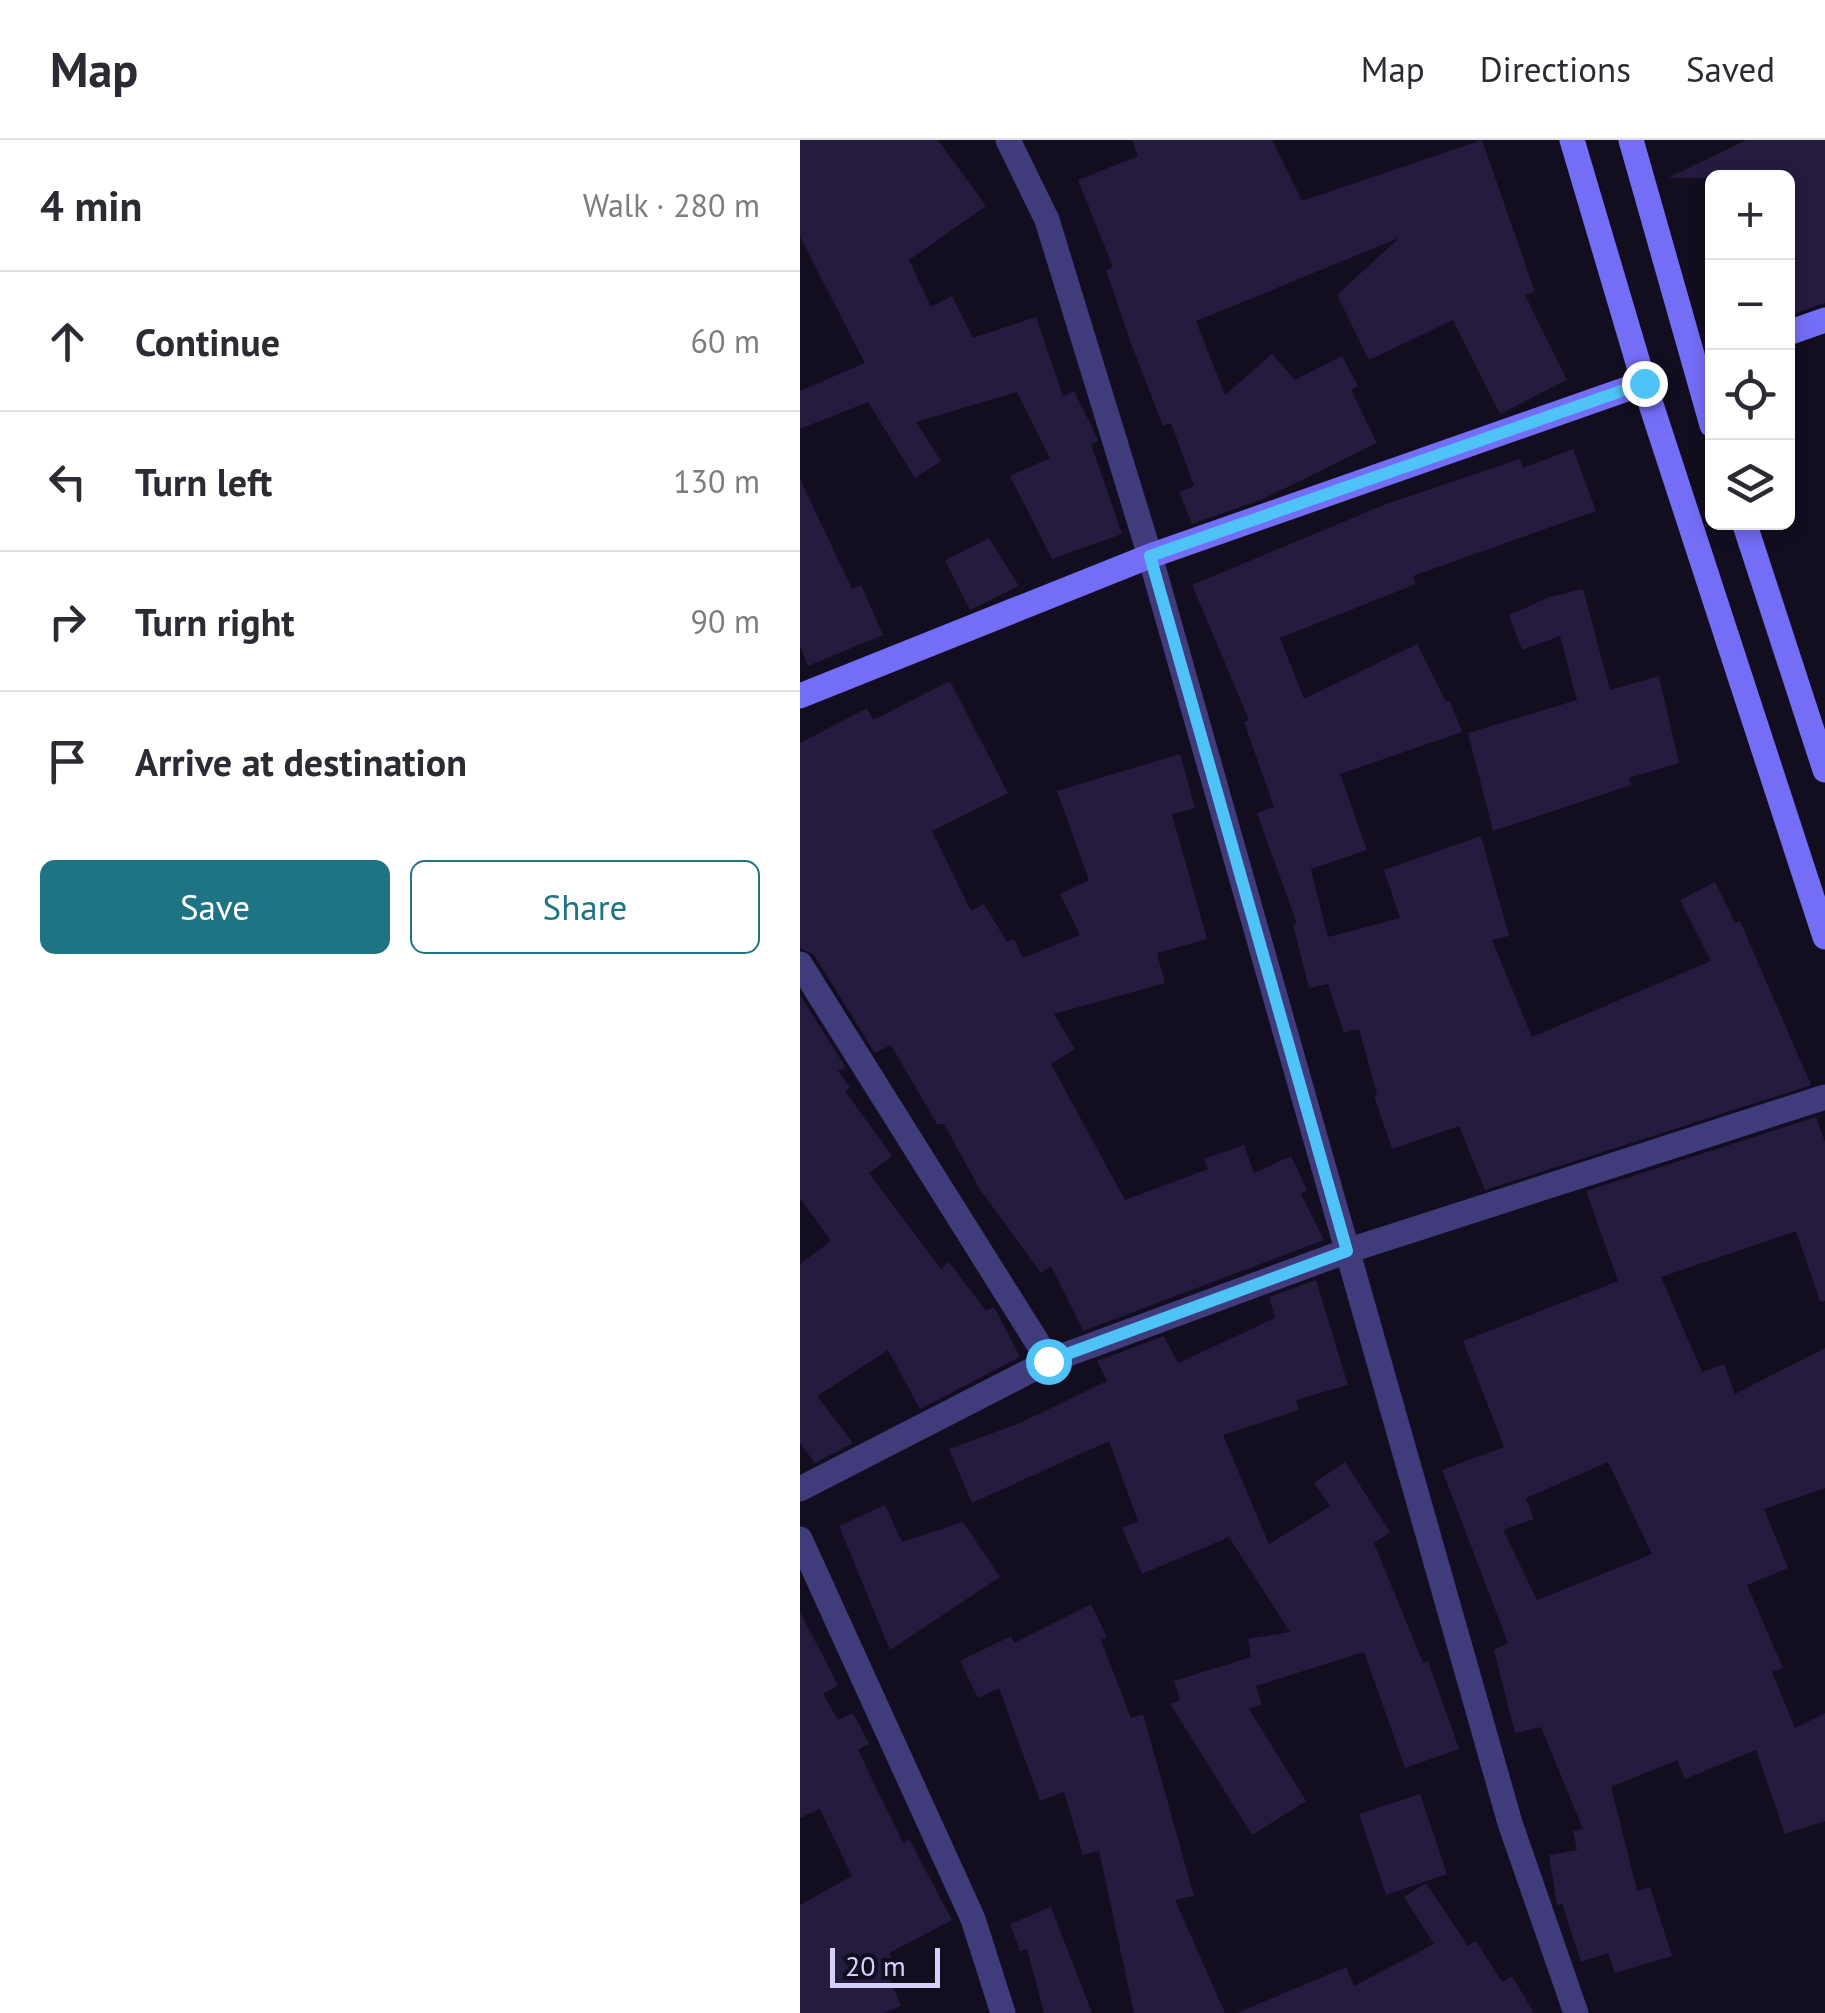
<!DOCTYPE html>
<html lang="en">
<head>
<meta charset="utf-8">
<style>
	:root { --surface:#fff; --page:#f7f7f7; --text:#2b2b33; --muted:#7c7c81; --line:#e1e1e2; --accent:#1e7485 }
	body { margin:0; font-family:"PT Sans",sans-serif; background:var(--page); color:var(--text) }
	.controls { position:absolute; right:30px; top:30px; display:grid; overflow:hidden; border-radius:15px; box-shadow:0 5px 15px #0003 }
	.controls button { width:90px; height:90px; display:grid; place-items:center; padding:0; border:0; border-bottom:2px solid var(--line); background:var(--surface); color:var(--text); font:50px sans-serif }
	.scale { position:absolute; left:30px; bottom:25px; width:110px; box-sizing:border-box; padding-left:10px; border:5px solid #d6d0fc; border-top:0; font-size:28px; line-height:35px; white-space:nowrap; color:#d6d0fc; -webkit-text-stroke:8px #120e20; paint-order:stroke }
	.stop { position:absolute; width:30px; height:30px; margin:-22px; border:8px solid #4fc3f7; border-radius:50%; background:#fff }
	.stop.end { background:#4fc3f7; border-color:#fff; box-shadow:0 2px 10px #0008 }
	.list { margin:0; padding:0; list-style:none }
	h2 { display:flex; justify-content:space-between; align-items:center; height:130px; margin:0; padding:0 40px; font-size:42px }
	h2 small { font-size:32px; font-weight:400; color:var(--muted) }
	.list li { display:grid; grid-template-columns:65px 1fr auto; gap:30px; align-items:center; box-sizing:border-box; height:140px; padding:0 40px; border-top:2px solid var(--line) }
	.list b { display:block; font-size:38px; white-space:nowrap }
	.list em { font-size:32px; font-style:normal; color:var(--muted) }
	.actions { display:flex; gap:20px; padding:30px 40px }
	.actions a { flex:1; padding:22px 0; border:2px solid var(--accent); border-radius:15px; text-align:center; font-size:35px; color:var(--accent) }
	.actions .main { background:var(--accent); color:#fff }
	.icon { flex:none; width:55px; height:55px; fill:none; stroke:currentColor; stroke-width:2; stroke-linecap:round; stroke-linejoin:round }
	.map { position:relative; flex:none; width:1025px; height:1873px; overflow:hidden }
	header { display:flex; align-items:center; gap:60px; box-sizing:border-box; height:140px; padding:0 50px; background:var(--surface); border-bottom:2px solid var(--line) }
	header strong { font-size:48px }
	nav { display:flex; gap:55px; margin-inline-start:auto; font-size:35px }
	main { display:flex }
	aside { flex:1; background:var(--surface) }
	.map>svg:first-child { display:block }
	.building { fill:#241b3f; fill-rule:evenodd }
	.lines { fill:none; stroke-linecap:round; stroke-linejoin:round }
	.street { stroke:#403c7c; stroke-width:25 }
	.secondary { stroke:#746df6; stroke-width:25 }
	.route { stroke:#4fc3f7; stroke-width:12 }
</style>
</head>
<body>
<header>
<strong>Map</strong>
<nav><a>Map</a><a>Directions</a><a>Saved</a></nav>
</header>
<main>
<aside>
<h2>4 min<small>Walk · 280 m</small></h2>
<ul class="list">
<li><svg class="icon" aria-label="ahead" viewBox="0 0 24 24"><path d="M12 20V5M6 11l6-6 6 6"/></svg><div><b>Continue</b></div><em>60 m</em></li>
<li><svg class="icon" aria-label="left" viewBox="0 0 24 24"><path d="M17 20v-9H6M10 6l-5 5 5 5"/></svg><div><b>Turn left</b></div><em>130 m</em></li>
<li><svg class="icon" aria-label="right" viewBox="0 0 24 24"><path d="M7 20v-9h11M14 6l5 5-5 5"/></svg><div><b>Turn right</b></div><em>90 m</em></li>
<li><svg class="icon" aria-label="arrive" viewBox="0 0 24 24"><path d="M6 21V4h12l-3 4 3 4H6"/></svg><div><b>Arrive at destination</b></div></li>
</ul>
<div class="actions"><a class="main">Save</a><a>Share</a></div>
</aside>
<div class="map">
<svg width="1025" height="1873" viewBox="0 0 1025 1873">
	<rect width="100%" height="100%" fill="#120e20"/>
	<g class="building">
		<path d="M0 0H138L186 66 109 120 131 167 152 156 173 198 236 177 263 256 274 251 295 293 298 301 291 304 322 394 252 419 210 336 250 318 217 252 116 282 141 321 115 338 68 262 0 289V251L65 223 0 97Z"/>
		<path d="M332 0H472L502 61 682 0 735 152 725 155 767 240 700 274 653 180 569 220 537 155 599 98 396 181 425 255 472 214 495 240 542 216 558 246 551 250 577 303 463 359 392 384 379 352 394 346 371 283 363 286 332 206 306 130 313 127 278 40 338 16Z"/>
		<path d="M946 0H1025V163L988 176V38H868Z"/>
		<path d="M773 309 796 371 613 436 616 444 480 498 504 559 617 504 646 562 650 561 662 592 540 634 567 710 511 729 528 797 600 778 584 730 681 696 709 796 692 800 732 897 911 821 880 760 915 742 935 783 940 781 1011 945 685 1050 659 986 592 1009 574 956 577 955 559 889 544 893 528 844 509 848 493 785 497 784 457 673 474 667 444 582 449 580 392 445 586 364 720 319 723 328Z"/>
		<path d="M0 339 52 449 61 445 83 495 8 526 0 506Z"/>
		<path d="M189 398 219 446 170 470 145 420Z"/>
		<path d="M783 449 810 550 859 536 879 623 829 638 831 645 693 691 668 593 777 560 760 496 722 510 709 475 750 457Z"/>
		<path d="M150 541 208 653 132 691 171 771 184 764 207 802 214 799 223 818 280 795 260 754 289 740 257 651 380 614 395 668 372 674 407 799 357 813 365 843 254 874 275 909 251 924 325 1060 408 1029 404 1019 444 1005 454 1033 491 1016 507 1050 501 1054 524 1100 283 1191 251 1126 241 1133 179 1048 144 984H137L91 905 75 913 14 815 0 808V603L67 568 73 580Z"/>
		<path d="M0 855 46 928 38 931 50 948 45 951 92 1016 69 1033 141 1129 149 1122 186 1171 194 1167 220 1217 120 1269 88 1210 17 1256 53 1303 15 1323 0 1303V1124L31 1101 0 1058Z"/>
		<path d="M1016 977 1025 1002V1161H1020L996 1091 861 1137 902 1232 924 1224 935 1254 1025 1208V1348L964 1369 988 1428 947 1445 983 1528 972 1532 995 1588 1025 1573V1681L985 1694 956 1610 885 1639 877 1620 811 1647 837 1751 850 1747 872 1816 815 1833 808 1813 781 1822 762 1764 757 1765 749 1715 777 1710 773 1691 783 1689 741 1587 715 1593 694 1510 708 1503 642 1330 704 1307 663 1201 818 1141 786 1051ZM808 1322 852 1414 737 1460 703 1390 734 1379 726 1358Z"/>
		<path d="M516 1140 548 1245 496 1260 499 1270 423 1295 469 1404 530 1366 514 1343 545 1322 590 1392 574 1403 623 1523 628 1521 659 1609 605 1628 564 1512 456 1546 462 1565 449 1569 506 1661 452 1695 370 1564 380 1560 374 1541 451 1517 448 1499 490 1492 429 1397 342 1434 322 1388 338 1381 309 1301 172 1363 149 1309 220 1283 307 1241 297 1221 364 1196 378 1223 475 1178 469 1157Z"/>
		<path d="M85 1365 102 1402 163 1382 200 1437 90 1510 39 1386Z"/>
		<path d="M291 1464 307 1497 301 1500 331 1578 343 1574 394 1756 375 1760 425 1873H334L299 1711 283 1715 264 1652 240 1661 199 1548 178 1558 160 1521 211 1496 214 1503Z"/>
		<path d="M0 1472 38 1545 23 1554 38 1580 53 1573 69 1604 58 1610 103 1703 109 1699 152 1780 89 1813 97 1831 88 1835 101 1866 84 1873H0V1765L52 1736 20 1669 0 1678Z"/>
		<path d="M620 1654 647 1734 586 1755 559 1674Z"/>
		<path d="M626 1743 668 1806 676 1801 702 1842 712 1836 734 1873H437L546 1827 554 1846 634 1804 604 1757Z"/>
		<path d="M251 1767 292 1873H244L227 1809 220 1811 210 1784Z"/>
	</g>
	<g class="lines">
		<g class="street">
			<path d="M208 0 247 80 350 416 710 1683 776 1873"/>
			<path d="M0 824 249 1221"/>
			<path d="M0 1349 249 1221 547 1111 1025 957"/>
			<path d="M0 1399 173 1779 203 1873"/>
		</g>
		<g class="secondary">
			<path d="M772 0 844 243 1025 797"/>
			<path d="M831 0 912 285"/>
			<path d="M988 193 1025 180"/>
			<path d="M944 382 1025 630"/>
			<path d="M0 556 350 416 844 243"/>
		</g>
	</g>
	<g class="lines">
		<path class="route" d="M248 1221 547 1111 350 416 844 243"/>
	</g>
</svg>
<div class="controls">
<button>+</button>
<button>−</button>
<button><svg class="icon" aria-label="locate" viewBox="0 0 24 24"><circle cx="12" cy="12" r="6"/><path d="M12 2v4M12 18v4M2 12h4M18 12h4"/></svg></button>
<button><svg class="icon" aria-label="layers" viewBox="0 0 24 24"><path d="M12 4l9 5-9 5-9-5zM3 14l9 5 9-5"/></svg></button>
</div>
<div class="scale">20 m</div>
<div class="stop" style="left:248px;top:1221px"></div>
<div class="stop end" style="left:844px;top:243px"></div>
</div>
</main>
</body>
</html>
